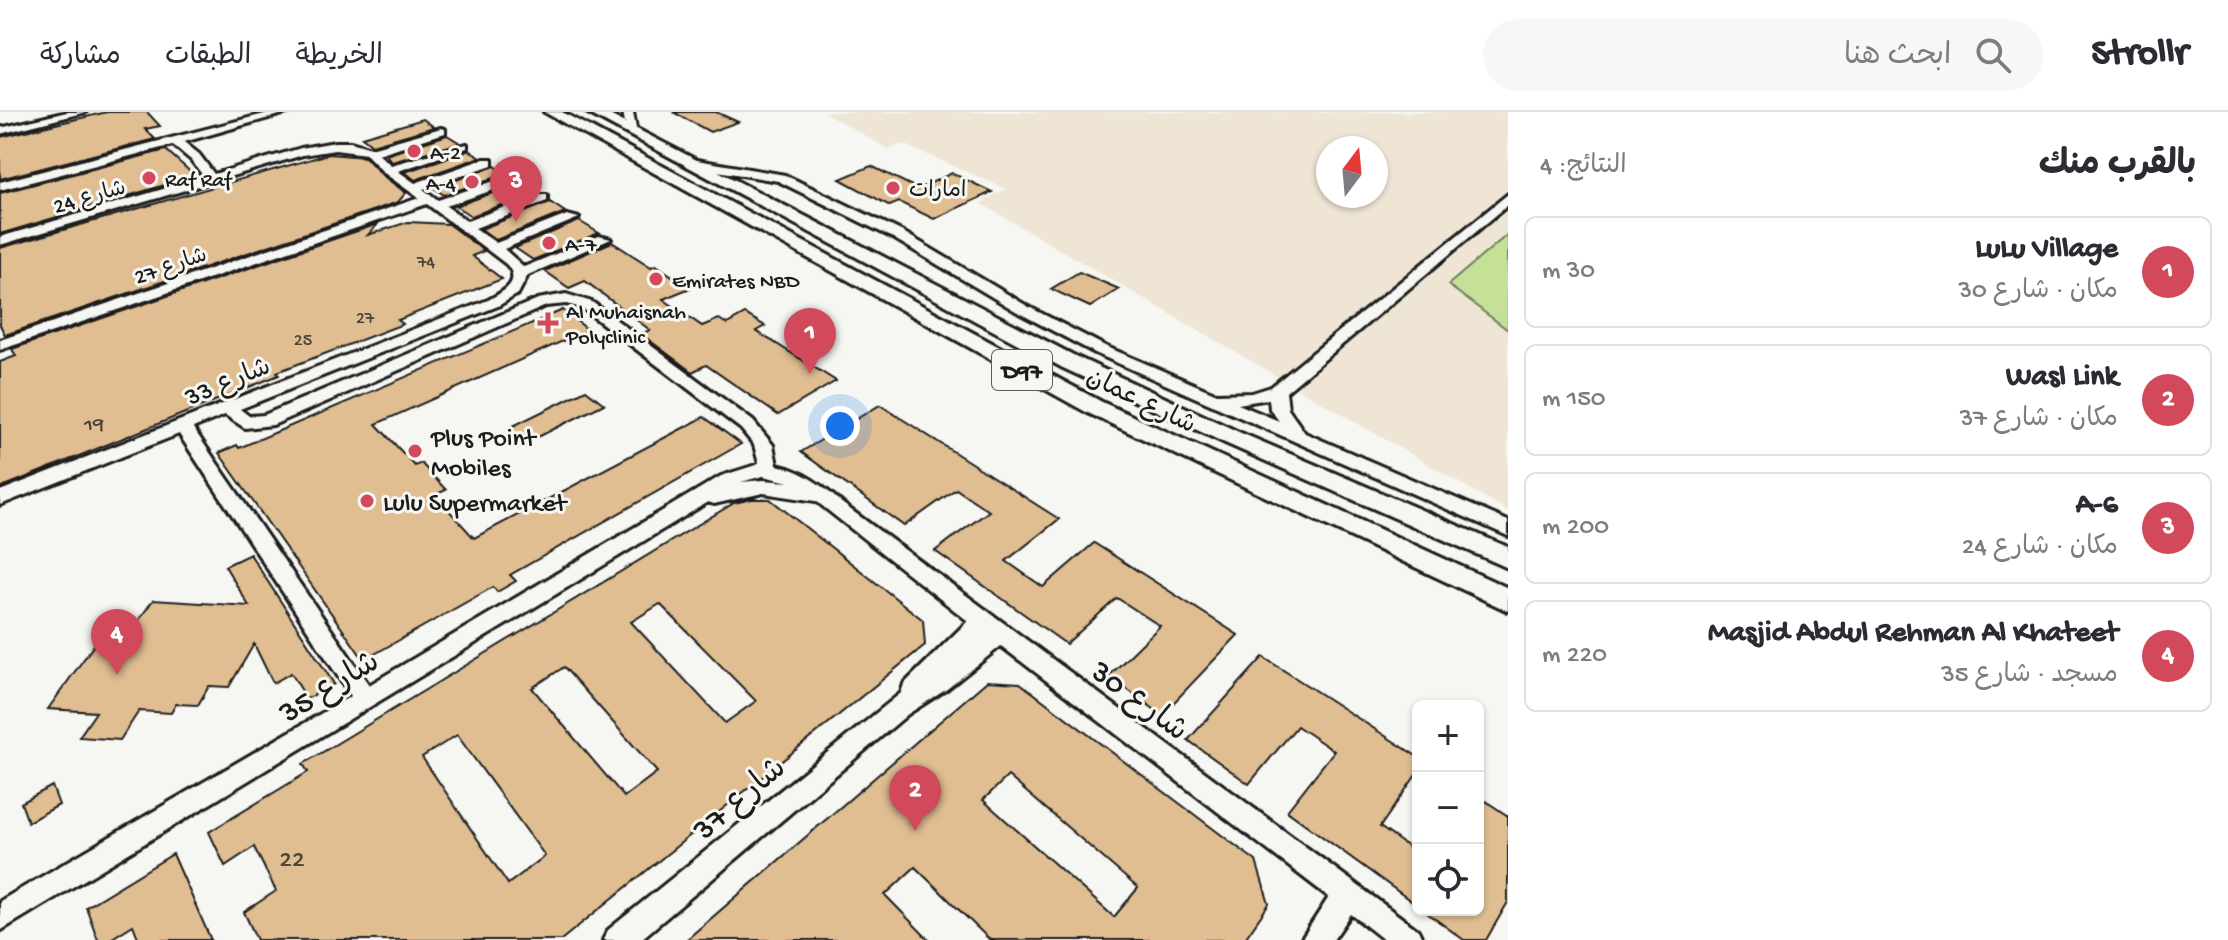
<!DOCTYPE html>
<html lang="ar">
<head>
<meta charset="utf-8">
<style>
	:root { --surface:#fff; --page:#f7f7f7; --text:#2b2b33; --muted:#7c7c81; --line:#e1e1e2; --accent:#d1495b }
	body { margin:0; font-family:"Gochi Hand","Playpen Sans Arabic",sans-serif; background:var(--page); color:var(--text); direction:rtl }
	.controls { position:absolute; right:24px; bottom:24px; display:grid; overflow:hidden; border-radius:12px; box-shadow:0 2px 6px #0004 }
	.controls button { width:72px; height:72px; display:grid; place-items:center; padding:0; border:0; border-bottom:2px solid var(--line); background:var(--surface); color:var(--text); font:40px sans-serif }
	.compass { position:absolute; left:1316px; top:24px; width:72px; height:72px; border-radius:50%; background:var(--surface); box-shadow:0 2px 6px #0004; rotate:16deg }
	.you { position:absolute; left:840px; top:314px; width:28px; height:28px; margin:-20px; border:6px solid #fff; border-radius:50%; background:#1a73e8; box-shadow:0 0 0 12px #1a73e833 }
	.badge { display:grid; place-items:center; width:52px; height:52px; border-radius:50%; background:var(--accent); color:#fff; font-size:26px; font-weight:700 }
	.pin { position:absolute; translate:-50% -66px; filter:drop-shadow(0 2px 4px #0008) }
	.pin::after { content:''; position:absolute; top:42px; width:28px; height:24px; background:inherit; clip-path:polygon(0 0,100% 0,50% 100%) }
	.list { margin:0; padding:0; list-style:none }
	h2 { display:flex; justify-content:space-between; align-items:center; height:104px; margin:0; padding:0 32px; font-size:34px }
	h2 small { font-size:26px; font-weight:400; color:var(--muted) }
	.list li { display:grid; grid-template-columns:52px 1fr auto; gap:24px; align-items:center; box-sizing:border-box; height:112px; margin:0 16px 16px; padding:0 16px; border:2px solid var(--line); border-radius:12px }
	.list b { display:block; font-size:30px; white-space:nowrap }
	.list p { margin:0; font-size:26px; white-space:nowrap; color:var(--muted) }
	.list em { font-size:26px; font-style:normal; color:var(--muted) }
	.icon { flex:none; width:44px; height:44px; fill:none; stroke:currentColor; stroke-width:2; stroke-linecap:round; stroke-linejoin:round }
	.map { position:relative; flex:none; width:1508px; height:828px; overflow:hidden; direction:ltr }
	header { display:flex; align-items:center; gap:48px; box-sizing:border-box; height:112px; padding:0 40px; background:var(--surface); border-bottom:2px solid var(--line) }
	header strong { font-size:38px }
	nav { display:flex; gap:44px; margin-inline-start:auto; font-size:28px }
	.search { width:560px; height:72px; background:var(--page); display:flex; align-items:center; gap:20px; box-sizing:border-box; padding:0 28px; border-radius:44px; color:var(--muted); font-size:30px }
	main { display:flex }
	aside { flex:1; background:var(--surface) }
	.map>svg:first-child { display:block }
	.built { fill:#efe5d5; fill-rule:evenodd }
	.green { fill:#c5e198; stroke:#707e5a; stroke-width:2 }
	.building { fill:#e0be92; stroke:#1c1c1c; stroke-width:2; fill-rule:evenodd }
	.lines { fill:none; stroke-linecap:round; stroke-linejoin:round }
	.minor-casing { stroke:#1c1c1c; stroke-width:6 }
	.major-casing { stroke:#1c1c1c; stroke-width:6 }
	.minor { fill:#f6f6f2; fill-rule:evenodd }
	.major { fill:#f6f6f2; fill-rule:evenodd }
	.poi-dot { fill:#d1495b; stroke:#f6f6f2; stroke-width:3 }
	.labels { text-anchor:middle; stroke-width:6; stroke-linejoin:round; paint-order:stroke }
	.far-number-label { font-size:18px; fill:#4d443a }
	.far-poi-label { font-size:22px; fill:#1c1c1c; stroke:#f6f6f2; text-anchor:start }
	.far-street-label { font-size:22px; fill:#1c1c1c; stroke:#f6f6f2 }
	.number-label { font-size:22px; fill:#4d443a }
	.shield { fill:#f6f6f2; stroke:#5d5d5c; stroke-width:2 }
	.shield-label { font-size:24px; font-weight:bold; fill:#1c1c1c }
	.street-label { font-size:26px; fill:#1c1c1c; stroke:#f6f6f2 }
	.poi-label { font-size:26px; fill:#1c1c1c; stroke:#f6f6f2; text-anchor:start }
	.near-number-label { font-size:26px; fill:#4d443a }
	.near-street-label { font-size:32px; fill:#1c1c1c; stroke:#f6f6f2 }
</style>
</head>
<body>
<header>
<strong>Strollr</strong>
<div class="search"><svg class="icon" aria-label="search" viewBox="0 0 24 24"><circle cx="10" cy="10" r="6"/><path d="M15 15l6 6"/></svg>ابحث هنا</div>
<nav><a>الخريطة</a><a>الطبقات</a><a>مشاركة</a></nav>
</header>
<main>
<aside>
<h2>بالقرب منك<small>النتائج: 4</small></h2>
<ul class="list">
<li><span class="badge">1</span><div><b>LuLu Village</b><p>مكان · شارع 30</p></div><em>30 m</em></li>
<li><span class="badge">2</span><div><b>Wasl Link</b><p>مكان · شارع 37</p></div><em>150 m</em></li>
<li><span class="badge">3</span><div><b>A-6</b><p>مكان · شارع 24</p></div><em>200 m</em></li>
<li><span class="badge">4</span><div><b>Masjid Abdul Rehman Al Khateet</b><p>مسجد · شارع 35</p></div><em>220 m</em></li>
</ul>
</aside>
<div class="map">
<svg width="1508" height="828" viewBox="0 0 1508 828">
	<rect width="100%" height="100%" fill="#f6f6f2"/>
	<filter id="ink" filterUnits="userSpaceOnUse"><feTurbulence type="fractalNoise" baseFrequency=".0125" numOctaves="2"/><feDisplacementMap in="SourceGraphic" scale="16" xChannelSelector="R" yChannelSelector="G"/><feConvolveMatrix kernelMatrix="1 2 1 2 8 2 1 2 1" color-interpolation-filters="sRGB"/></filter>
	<g filter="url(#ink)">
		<path class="built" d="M824 0H1508V399L980 91 1006 77 903 32 888 37ZM1328 36H1376V84H1328Z"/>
		<path class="green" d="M1508 122V218L1448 173Z"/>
		<g class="building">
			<path d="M107 0H147L160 14 145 17 155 27 0 67V25Z"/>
			<path d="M673 0H716L738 10 710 20Z"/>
			<path d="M423 7 434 15 372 33 362 25Z"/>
			<path d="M447 23 460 31 392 50 386 43Z"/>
			<path d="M166 38 195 64 0 122V81Z"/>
			<path d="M469 38 481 45 415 68 405 60Z"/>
			<path d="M329 42 365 45 382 63 406 81 398 90 5 223 0 213V136Z"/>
			<path d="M495 54 506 62 444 83 434 76Z"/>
			<path d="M871 54 918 77 952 61 992 80 934 107 899 90 890 94 840 67Z"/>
			<path d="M520 71 535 81 471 104 456 94Z"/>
			<path d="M550 90 565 100 496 128 481 117Z"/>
			<path d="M579 109 599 121 533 148 515 136Z"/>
			<path d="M408 110 448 112 484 139 472 144 502 167 398 208 403 212 277 260 279 263 0 376V250L16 244 12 237 378 112 368 123Z"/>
			<path d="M612 130 651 155 656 153 690 176 663 187 702 214 719 207 727 212 745 202 765 214 756 219 836 269 778 303 706 253 692 260 641 222 650 218 585 169 569 176 545 159Z"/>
			<path d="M1079 160 1119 177 1090 195 1051 177Z"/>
			<path d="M563 198 588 218 376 312 415 354 421 351 446 378 435 383 474 426 704 305 741 332 510 463 516 469 497 480 493 475 364 548 219 341 237 333 239 336Z"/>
			<path d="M586 278 604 292 526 331 509 316Z"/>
			<path d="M880 293 1059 407 1006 449 1043 475 1094 431 1238 523 1162 603 1109 564 1160 514 1117 486 1066 532 935 439 989 399 956 377 904 414 801 340Z"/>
			<path d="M752 387H770L923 508 925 533 561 828H257L244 800 276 779 254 735 225 754 209 720 308 660 303 652 734 391ZM660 492 756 589 725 611 631 510ZM564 555 657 660 624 685 532 576ZM457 623 545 744 508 772 422 645Z"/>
			<path d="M250 442 334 572 307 587 291 561 273 571 254 532 229 575 209 574 198 593 176 592 171 601 139 599 120 628 79 625 96 600 48 597 96 530 122 532 153 488 249 494 225 454Z"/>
			<path d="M1263 545 1418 645V660L1380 715 1418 742V794L1287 699 1334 639 1297 614 1249 672 1188 628Z"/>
			<path d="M987 569 1020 571 1256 749 1269 792 1244 828H990L915 755 885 783 929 828H686ZM1008 664 1138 776 1114 805 983 688Z"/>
			<path d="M52 674 59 693 28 710 21 691Z"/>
			<path d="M1478 684 1508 704V790L1486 828H1464L1423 798H1478Z"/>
			<path d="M173 742 211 828H139L133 813 109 828H98L86 795Z"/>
		</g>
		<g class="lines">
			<defs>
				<g id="minor">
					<path d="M67 0H86L0 22V16Z"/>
					<path d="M272 0H290L184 30 199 42 214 62 301 36 335 30H351L371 36 441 16 445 17V21L378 42 391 53 467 32V36L398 59 415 71 484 47H492V53L423 77 438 88 509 64H517V70L446 94 467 109 537 83H547V89L475 116 496 131 567 103 579 106 504 137 524 155 599 124 611 127 528 163 518 182 498 194 240 297 249 304 264 303 538 187 566 182 592 190 753 309 773 333 777 353C804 359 823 374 843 392L1418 818 1423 828H1384L1351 802 1333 828H1301L1329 785 1001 534 947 577 908 602 640 828H603L608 818 901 581 904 572 968 509 816 389 763 381 714 392 708 390 0 819V789L351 584 179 322 0 393V379L488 188C503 180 523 170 506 152L427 92 0 238V228L419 86 384 61 366 42 335 38 303 43 0 133V125L204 65 191 48 173 33 0 78V70ZM566 192 582 196 741 317 754 333 759 352 721 364 369 573 193 316 225 303 245 316 273 313 546 194ZM763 364 789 370 763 368 741 370Z"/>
					<path d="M623 0H633L637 22 627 20Z"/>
					<path d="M691 47 785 63 903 120 1029 195 1107 235 1217 282 1252 281 1271 275 1508 82V93L1286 280 1288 297 1305 321 1508 409V424L1095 241 1019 201 893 126 778 69 687 54V48ZM1269 287 1270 297 1279 309 1238 292Z"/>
				</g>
				<g id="major">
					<path d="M544 0H562L1102 290 1508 476V499L1086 300Z"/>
					<path d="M586 0H604L1079 246 1241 321 1508 435V456L1225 331 1063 256Z"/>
				</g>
			</defs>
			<use href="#minor" class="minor-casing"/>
			<use href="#major" class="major-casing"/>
			<use href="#minor" class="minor"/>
			<use href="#major" class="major"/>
		</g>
	</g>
	<g class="poi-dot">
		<circle cx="414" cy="39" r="8"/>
		<circle cx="149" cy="66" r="8"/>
		<circle cx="472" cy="70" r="8"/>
		<circle cx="893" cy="76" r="8"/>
		<circle cx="549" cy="131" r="8"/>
		<circle cx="656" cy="167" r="8"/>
		<path d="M544 199h8v8h8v8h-8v8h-8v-8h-8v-8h8z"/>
		<circle cx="415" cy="339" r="8"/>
		<circle cx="367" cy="389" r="8"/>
	</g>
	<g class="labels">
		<g class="far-number-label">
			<text x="426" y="155">74</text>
			<text x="365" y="211">27</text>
			<text x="303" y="233">25</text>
		</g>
		<g class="far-poi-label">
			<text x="430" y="47">A-2</text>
			<text x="165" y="74">Raf Raf</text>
			<text x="456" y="78" text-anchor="end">A-4</text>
			<text x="909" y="84">امارات</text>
			<text x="565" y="139">A-7</text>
			<text x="672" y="175">Emirates NBD</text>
			<text x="566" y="206">Al Muhaisnah<tspan x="566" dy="25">Polyclinic</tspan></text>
		</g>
		<g class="far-street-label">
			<text transform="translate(89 83) rotate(-16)" y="8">شارع 24</text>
			<text transform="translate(170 152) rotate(-19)" y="8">شارع 27</text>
		</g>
		<g class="number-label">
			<text x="94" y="318">19</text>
		</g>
		<rect class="shield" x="992" y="238" width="60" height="40" rx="6"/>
		<g class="shield-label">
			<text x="1022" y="266">D97</text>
		</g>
		<g class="street-label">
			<text transform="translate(227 268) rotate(-22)" y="9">شارع 33</text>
			<text transform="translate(1142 287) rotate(26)" y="9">شارع عمان</text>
		</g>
		<g class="poi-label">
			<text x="431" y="333">Plus Point<tspan x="431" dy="30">Mobiles</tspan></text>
			<text x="383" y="398">Lulu Supermarket</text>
		</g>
		<g class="near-number-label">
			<text x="292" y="754">22</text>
		</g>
		<g class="near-street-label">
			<text transform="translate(328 573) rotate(-31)" y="11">شارع 35</text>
			<text transform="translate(1141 587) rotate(37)" y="11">شارع 30</text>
			<text transform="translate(738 685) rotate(-40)" y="11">شارع 37</text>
		</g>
	</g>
</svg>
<div class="controls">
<button>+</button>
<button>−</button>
<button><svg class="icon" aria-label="locate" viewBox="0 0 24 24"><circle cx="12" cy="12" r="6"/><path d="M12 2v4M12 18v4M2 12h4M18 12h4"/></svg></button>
</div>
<svg class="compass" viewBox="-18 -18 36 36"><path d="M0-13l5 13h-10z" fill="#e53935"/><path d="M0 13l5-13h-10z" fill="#7c7c81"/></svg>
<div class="you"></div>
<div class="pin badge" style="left:810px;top:262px">1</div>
<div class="pin badge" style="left:915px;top:719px">2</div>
<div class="pin badge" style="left:516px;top:110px">3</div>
<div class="pin badge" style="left:117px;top:563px">4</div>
</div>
</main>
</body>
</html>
